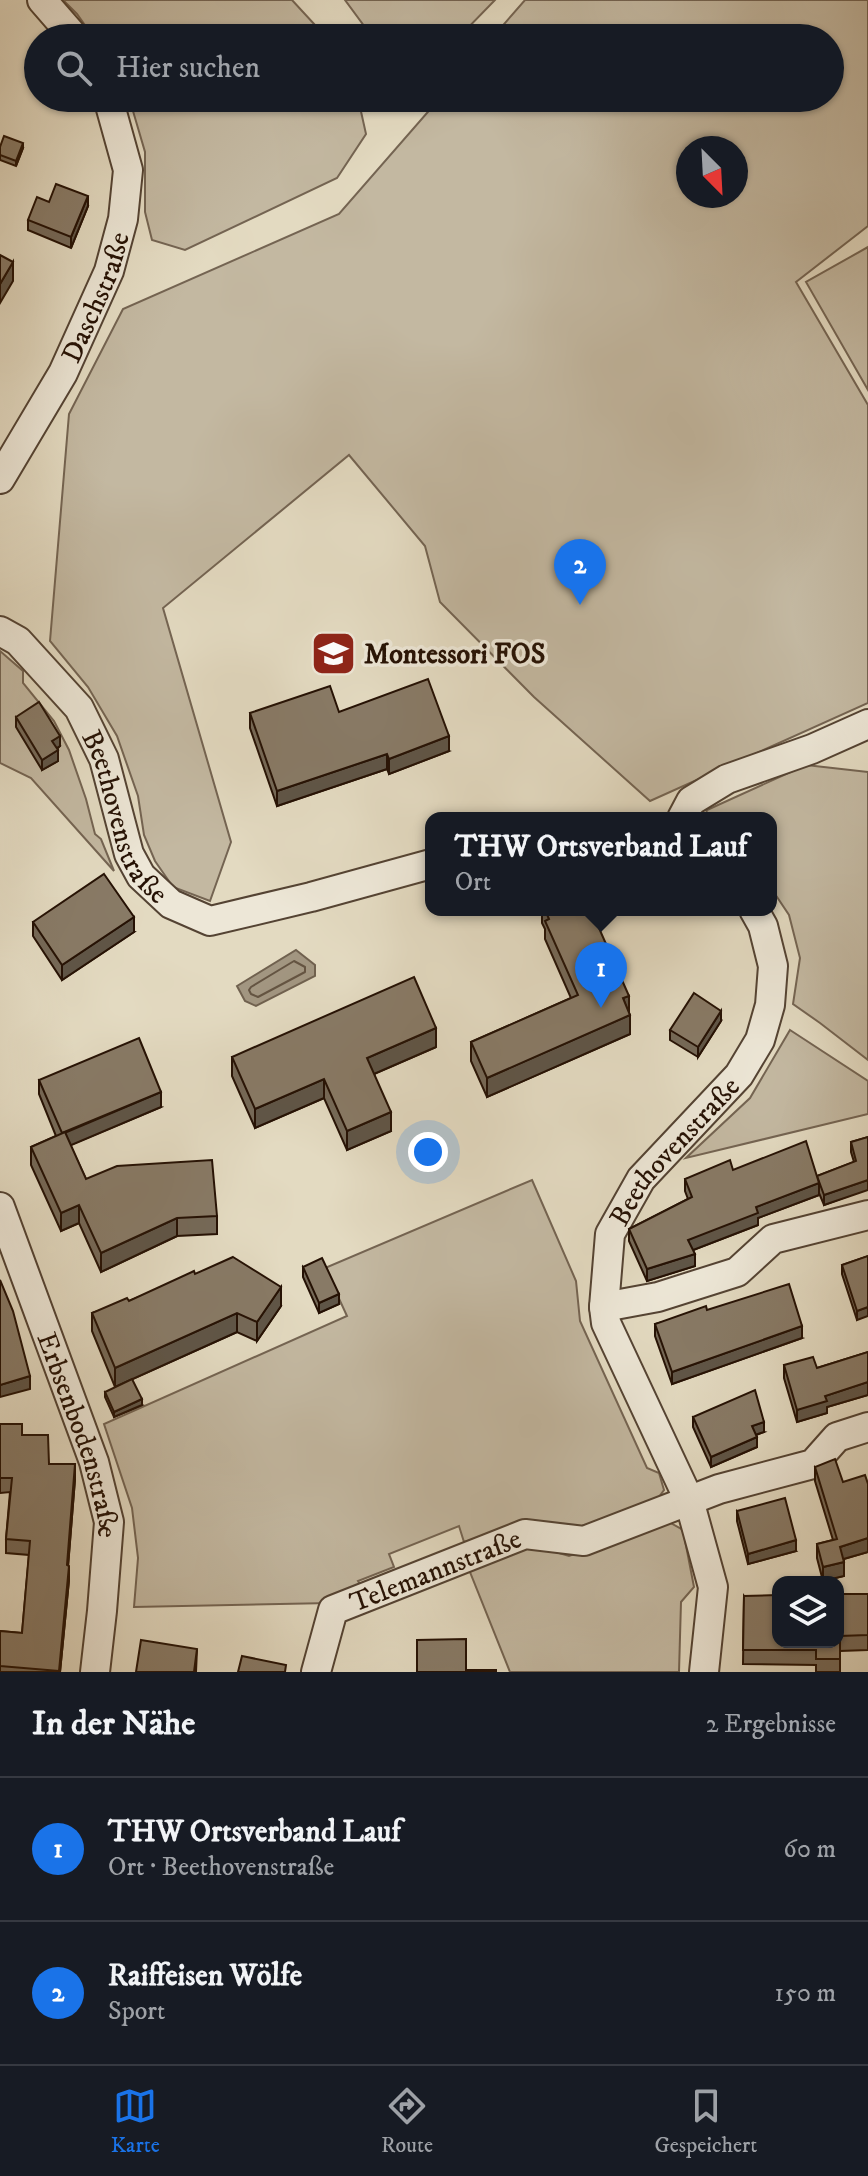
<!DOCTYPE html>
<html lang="de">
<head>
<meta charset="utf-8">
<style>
	:root { --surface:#171b24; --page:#20242c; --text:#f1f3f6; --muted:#9ea1a6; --line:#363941; --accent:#1a73e8 }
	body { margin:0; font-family:"IM FELL DW Pica",serif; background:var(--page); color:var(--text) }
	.controls { position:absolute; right:24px; bottom:24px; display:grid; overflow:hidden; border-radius:16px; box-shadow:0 2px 6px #0004 }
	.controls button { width:72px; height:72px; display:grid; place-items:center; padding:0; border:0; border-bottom:2px solid var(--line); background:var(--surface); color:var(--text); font:40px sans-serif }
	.compass { position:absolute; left:676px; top:136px; width:72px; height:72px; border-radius:50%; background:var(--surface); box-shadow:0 2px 6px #0004; rotate:156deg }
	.you { position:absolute; left:428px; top:1152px; width:28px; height:28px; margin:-20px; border:6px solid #fff; border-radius:50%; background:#1a73e8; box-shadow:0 0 0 12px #1a73e833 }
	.badge { display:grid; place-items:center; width:52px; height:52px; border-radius:50%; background:var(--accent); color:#fff; font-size:26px; font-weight:700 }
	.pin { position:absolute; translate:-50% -66px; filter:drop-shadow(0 2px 4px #0008) }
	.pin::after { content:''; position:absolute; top:42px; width:28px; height:24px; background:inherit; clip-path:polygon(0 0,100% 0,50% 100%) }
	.popup { position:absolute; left:425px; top:812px; width:352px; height:104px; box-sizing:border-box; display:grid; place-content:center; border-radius:16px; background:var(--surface); filter:drop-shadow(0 2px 6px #0005); font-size:26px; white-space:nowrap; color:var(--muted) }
	.popup b { font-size:30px; color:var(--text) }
	.popup::after { content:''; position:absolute; left:50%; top:100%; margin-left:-16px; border:16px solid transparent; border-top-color:var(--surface) }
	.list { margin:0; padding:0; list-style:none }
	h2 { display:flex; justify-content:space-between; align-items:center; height:104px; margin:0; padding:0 32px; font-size:34px }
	h2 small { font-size:26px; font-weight:400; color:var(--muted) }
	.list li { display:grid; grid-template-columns:52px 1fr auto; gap:24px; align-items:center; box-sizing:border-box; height:144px; padding:0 32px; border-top:2px solid var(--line) }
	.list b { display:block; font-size:30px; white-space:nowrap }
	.list p { margin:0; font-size:26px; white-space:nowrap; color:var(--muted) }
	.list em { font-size:26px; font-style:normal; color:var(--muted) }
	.icon { flex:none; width:44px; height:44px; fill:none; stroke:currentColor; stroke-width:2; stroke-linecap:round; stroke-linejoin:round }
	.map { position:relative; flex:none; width:868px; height:1672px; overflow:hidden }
	.search { position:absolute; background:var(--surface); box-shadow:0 2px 6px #0004; left:24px; right:24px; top:24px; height:88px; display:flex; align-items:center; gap:20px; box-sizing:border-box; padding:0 28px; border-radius:44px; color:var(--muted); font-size:30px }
	.sheet { height:392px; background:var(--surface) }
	nav { display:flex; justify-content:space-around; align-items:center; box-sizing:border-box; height:112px; border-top:2px solid var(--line); background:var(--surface); font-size:22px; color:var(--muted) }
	nav a { display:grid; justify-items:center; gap:4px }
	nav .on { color:var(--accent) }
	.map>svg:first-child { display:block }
	.green { fill:#c3b8a1; stroke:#746452; stroke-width:2; fill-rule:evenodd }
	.water { fill:#a29681; stroke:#70614f; stroke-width:2 }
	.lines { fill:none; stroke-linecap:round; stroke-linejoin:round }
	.shore { stroke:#645442; stroke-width:2 }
	.minor-casing { stroke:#544333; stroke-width:32 }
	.minor { stroke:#ede7d7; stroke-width:28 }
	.wall { fill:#756958; stroke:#251104; stroke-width:2 }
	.shaded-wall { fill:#5f5547; stroke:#251104; stroke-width:2 }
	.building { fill:#887a66; stroke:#251104; stroke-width:2 }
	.labels { text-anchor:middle; stroke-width:7; stroke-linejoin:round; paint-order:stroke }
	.street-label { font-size:28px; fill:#251104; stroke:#ede7d7 }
	.poi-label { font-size:28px; font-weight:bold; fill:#251104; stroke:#ede7d7; text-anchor:start }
</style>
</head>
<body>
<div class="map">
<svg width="868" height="1672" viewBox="0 0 868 1672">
	<rect width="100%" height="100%" fill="#e3dac1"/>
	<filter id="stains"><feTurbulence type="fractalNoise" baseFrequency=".0025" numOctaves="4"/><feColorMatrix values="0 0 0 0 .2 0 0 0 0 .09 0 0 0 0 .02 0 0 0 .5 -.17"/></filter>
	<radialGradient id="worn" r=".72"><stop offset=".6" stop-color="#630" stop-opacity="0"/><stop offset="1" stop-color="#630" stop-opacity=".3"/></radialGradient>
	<g class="green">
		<path d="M63 0H292L327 38H94L77 14Z"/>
		<path d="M345 0H495L458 38H373Z"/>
		<path d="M525 0H868V226L796 282 868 405V703L650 801 534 697 440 602 425 546 349 455 163 608 231 842 210 901 173 887 155 861 144 835 138 796 117 736 88 687 50 641 69 414 123 309 339 214 440 98H830V38H492ZM688 148H736V196H688Z"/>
		<path d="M127 98H358L366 134 337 178 185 250 152 240 145 212V152L133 111Z"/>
		<path d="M868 247V390L806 282Z"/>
		<path d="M0 651 23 671V683L54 721 69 750 86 799 95 834 101 839 114 871 31 778 0 763Z"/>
		<path d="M806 765 868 772V1060L820 1023 793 1004 800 958 789 915 771 888V818H705L707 810Z"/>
		<path d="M790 1030 868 1081V1114L686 1158 750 1098Z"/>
		<path d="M532 1180 576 1281 580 1321 647 1468 659 1473 664 1490 656 1501 583 1532 538 1522 464 1542 459 1526 389 1554 394 1567 358 1581 363 1589 331 1603 134 1607 138 1558 132 1508 104 1424 347 1316 325 1268Z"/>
		<path d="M669 1522 683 1530 694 1587 681 1602 679 1672H510L468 1567 528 1544 569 1556Z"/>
	</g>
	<path class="water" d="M296 950 315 965V976L256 1006 245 1001 237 986Z"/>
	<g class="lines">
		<path class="shore" d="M294 961 305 967V972L258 997 251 994 249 990 251 987Z"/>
		<defs>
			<g id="minor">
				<path d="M42 0 75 38"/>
				<path id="s1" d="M0 479 63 373 109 271 123 219 128 170 108 98"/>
				<path id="s2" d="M0 631 18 641 79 708 104 759 129 854 141 876 171 904 210 921 311 897 431 864"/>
				<path d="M682 818 691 801 727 779 812 749 868 724"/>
				<path id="s3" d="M0 1207 94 1462 109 1522 102 1611 95 1672"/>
				<path d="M604 1307 658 1297 737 1272 773 1239 868 1215"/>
				<path id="s4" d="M316 1672 333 1610 525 1534 584 1541 719 1489 813 1464 837 1437 868 1427"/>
				<path id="s5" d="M704 1672 713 1587 689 1500 606 1323 604 1307 610 1234 641 1179 739 1075 760 1040 770 1005 773 966 763 926 754 910"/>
			</g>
		</defs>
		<use href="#minor" class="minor-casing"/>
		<use href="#minor" class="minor"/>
	</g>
	<g class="wall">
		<path d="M0 147 23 148 16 166 0 160Z"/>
		<path d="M49 202 88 206 71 248 28 230V220Z"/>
		<path d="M339 712 449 751 389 774 387 769 277 806 250 728V713Z"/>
		<path d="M16 717 60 746 57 749 58 761 42 770 16 727Z"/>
		<path d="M542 910H591L629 1012 630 1034 487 1097 471 1061V1042L571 998 545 939V929L542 923Z"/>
		<path d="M33 922 134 932 62 980 33 936Z"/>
		<path d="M721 1021 698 1057 670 1040V1030Z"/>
		<path d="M436 1047 374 1074 391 1131 347 1150 324 1098 255 1128 232 1076V1057Z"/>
		<path d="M39 1080 161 1107 70 1145 86 1179 217 1216V1234L177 1236 101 1272 79 1223 61 1231 31 1165V1147L56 1136 39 1094Z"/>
		<path d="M868 1137 854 1194 824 1205 819 1193V1195L758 1218V1225L693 1250 695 1266 647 1281 629 1241V1229L688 1199 685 1191V1179L733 1170 817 1176 854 1162 851 1152V1142Z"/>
		<path d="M868 1256 857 1320 842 1274V1265Z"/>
		<path d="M303 1267 339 1304 319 1313 303 1277Z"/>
		<path d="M195 1274 281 1306 257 1341 237 1332 115 1387 92 1331V1313L129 1301Z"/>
		<path d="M707 1310 802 1338 672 1384 655 1336V1324Z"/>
		<path d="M868 1352V1395L827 1407V1413L797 1422 784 1378V1365L817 1368Z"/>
		<path d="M105 1392 142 1405 114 1417 105 1397Z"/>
		<path d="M693 1417 764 1432 756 1435 757 1447 711 1467 693 1427Z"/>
		<path d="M0 1424 22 1435 49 1464 75 1479 68 1566 69 1580 60 1672H0V1631L22 1633 29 1555 6 1553V1539L10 1492 0 1493Z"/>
		<path d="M815 1467 843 1482 868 1484V1552L844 1559V1576L823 1581 817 1558V1544L833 1540 815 1481Z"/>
		<path d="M737 1511 796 1551 748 1564 737 1521Z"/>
		<path d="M838 1594H868V1650L840 1651V1672H816V1665L743 1664 744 1596 778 1642H838Z"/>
	</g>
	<g class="shaded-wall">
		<path d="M23 143V148L16 166V161Z"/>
		<path d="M88 196V206L71 248V237Z"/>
		<path d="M13 262V281L0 303V284Z"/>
		<path d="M60 736V746L52 751V741Z"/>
		<path d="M449 736V751L389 774V759Z"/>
		<path d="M58 750V761L42 770V760Z"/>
		<path d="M387 754V769L277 806V791Z"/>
		<path d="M134 917V932L62 980V965Z"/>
		<path d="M629 996V1015L623 998Z"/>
		<path d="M721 1011V1021L698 1057V1047Z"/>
		<path d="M630 1015V1034L487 1097V1078Z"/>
		<path d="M436 1028V1047L367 1077V1058Z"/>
		<path d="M324 1079V1098L255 1128V1109Z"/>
		<path d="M161 1092V1107L62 1149V1134Z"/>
		<path d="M391 1112V1131L347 1150V1131Z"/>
		<path d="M868 1180V1190L824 1205V1195Z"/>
		<path d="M819 1183V1195L758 1218V1225L688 1252V1240L756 1207Z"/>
		<path d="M79 1205V1223L61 1231V1213Z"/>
		<path d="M177 1218V1236L101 1272V1253Z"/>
		<path d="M695 1254V1266L647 1281V1269Z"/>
		<path d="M281 1287V1306L257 1341V1322Z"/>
		<path d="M339 1294V1304L319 1313V1303Z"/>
		<path d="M868 1307V1316L857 1320V1311Z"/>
		<path d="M237 1313V1332L115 1387V1368Z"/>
		<path d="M802 1326V1338L672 1384V1372Z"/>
		<path d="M30 1376V1389L0 1397V1385Z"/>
		<path d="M868 1382V1395L827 1407V1413L797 1422V1410L825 1396Z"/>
		<path d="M142 1399V1405L114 1417V1412Z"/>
		<path d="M764 1422V1432L752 1436V1426Z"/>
		<path d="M757 1437V1447L711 1467V1457Z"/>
		<path d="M75 1464V1479L67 1580V1565Z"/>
		<path d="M868 1538V1552L840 1560V1547Z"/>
		<path d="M796 1540V1551L748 1564V1554Z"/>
		<path d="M844 1562V1576L823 1581V1567Z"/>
		<path d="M69 1566V1580L60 1672H59Z"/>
		<path d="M197 1649 196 1672H194Z"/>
	</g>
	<g class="building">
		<path d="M4 136 23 143 16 161 0 155V147Z"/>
		<path d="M56 184 88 196 71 237 28 220 37 197 49 202Z"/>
		<path d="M0 255 13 262 0 284Z"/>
		<path d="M428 679 449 736 389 759 387 754 277 791 250 713 330 686 339 712Z"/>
		<path d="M39 702 60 736 52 741 58 750 42 760 16 717Z"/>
		<path d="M104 874 134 917 62 965 33 922Z"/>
		<path d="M545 910H591L629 996 623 998 630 1015 487 1078 471 1042 578 995 545 921 549 919Z"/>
		<path d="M414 977 436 1028 367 1058 391 1112 347 1131 324 1079 255 1109 232 1057Z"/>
		<path d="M694 993 721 1011 698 1047 670 1030Z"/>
		<path d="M139 1038 161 1092 62 1133 39 1080Z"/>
		<path d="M65 1132 86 1179 117 1166 212 1160 217 1216 177 1218 101 1253 79 1205 61 1213 31 1147Z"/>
		<path d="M868 1137V1180L824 1195 817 1176 856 1161 851 1142Z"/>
		<path d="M806 1141 819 1183 756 1207 758 1213 688 1240 695 1254 647 1269 629 1229 692 1197 685 1179 730 1160 733 1170Z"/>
		<path d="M868 1256V1307L857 1311 842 1265Z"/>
		<path d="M233 1257 281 1287 257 1322 237 1313 115 1368 92 1313 127 1298 129 1301 194 1271 195 1274Z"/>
		<path d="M322 1258 339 1294 319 1303 303 1267Z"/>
		<path d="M0 1280 13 1311 30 1376 0 1385Z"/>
		<path d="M789 1284 802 1326 672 1372 655 1324 706 1306 707 1310Z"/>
		<path d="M868 1352V1382L825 1396 827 1401 797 1410 784 1365 813 1357 817 1368Z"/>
		<path d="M132 1379 142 1399 114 1412 105 1392Z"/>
		<path d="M755 1390 764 1422 752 1426 757 1437 711 1457 693 1417Z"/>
		<path d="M0 1424H22V1435H48L49 1464H75L67 1565 69 1566 59 1671 0 1666V1631L22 1633 30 1541 6 1539 12 1478H0Z"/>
		<path d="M835 1459 843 1482 865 1475 868 1484V1538L840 1547 844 1562 823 1567 817 1544 837 1539 815 1467Z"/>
		<path d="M785 1498 796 1540 748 1554 737 1511Z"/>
		<path d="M838 1594H868V1635L840 1636V1659H816V1650H743L744 1596 778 1595V1642H838Z"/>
		<path d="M466 1639V1670H496V1672H417V1640Z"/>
		<path d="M141 1640 197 1649 194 1672H136Z"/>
		<path d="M242 1656 286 1665 285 1672H238Z"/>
	</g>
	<defs>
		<symbol id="school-square" viewBox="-11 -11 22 22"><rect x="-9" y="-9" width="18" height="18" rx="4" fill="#8f2418" stroke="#ede7d7"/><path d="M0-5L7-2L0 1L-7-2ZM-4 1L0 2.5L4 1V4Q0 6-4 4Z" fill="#fff"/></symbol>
	</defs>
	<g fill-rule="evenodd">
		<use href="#school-square" x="308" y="628" width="51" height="51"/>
	</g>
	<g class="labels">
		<g class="street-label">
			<text dy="10" stroke="none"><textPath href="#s1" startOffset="206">Daschstraße</textPath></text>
			<text dy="10" stroke="none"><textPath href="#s2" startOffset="230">Beethovenstraße</textPath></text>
			<text dy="10" stroke="none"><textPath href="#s5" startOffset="566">Beethovenstraße</textPath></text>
			<text dy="10" stroke="none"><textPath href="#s3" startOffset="242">Erbsenbodenstraße</textPath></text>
			<text dy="10" stroke="none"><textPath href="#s4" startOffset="174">Telemannstraße</textPath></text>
		</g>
		<g class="poi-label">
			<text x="364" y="663">Montessori FOS</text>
		</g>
	</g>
	<rect width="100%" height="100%" filter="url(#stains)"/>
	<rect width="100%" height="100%" fill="url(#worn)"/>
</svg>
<div class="controls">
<button><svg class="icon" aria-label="layers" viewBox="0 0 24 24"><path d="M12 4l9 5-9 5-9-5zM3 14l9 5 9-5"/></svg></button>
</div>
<svg class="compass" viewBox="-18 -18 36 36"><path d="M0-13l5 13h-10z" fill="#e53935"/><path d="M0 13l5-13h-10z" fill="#9ea1a6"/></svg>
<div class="you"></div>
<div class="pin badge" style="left:601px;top:1008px">1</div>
<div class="popup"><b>THW Ortsverband Lauf</b>Ort</div>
<div class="pin badge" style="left:580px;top:605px">2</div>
<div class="search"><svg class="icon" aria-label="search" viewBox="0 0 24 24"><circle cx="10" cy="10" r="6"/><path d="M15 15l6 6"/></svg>Hier suchen</div>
</div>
<section class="sheet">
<h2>In der Nähe<small>2 Ergebnisse</small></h2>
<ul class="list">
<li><span class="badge">1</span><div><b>THW Ortsverband Lauf</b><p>Ort · Beethovenstraße</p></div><em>60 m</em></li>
<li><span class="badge">2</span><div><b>Raiffeisen Wölfe</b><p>Sport</p></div><em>150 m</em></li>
</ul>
</section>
<nav>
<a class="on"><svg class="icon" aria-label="map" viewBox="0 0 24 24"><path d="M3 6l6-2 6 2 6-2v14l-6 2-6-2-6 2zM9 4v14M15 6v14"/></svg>Karte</a>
<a><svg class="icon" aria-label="directions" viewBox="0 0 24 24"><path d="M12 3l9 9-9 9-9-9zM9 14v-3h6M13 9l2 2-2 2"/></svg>Route</a>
<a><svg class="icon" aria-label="saved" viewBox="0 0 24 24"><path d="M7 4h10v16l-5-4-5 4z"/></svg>Gespeichert</a>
</nav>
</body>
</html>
